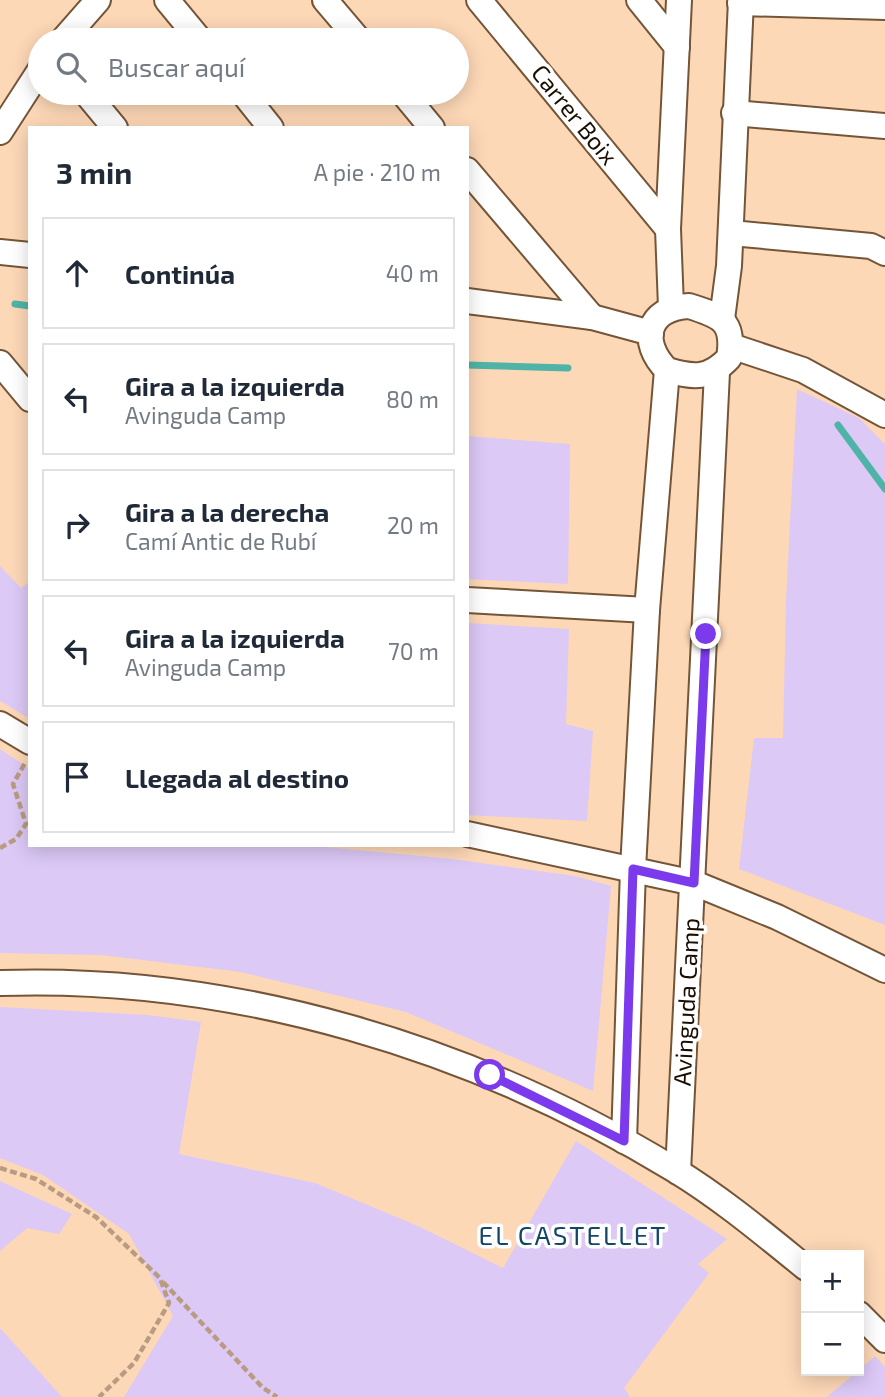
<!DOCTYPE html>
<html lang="es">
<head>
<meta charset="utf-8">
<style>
	:root { --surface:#fff; --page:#f6f6f7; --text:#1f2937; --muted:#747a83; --line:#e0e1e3 }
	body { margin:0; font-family:"Exo 2",sans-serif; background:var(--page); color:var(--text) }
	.controls { position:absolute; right:21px; bottom:21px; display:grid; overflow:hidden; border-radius:0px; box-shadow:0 4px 18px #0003 }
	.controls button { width:63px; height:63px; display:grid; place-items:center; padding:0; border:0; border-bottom:2px solid var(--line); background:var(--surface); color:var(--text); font:35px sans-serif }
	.stop { position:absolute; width:21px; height:21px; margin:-16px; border:5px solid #7c3aed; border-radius:50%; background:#fff }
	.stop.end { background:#7c3aed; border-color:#fff; box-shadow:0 2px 7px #0008 }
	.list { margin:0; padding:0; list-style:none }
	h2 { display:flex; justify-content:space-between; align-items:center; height:91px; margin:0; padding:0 28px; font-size:30px }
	h2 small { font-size:23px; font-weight:400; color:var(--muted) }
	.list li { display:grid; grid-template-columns:46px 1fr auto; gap:21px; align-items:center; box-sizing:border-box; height:112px; margin:0 14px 14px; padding:0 14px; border:2px solid var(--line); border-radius:0px }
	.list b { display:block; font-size:26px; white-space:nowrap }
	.list p { margin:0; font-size:23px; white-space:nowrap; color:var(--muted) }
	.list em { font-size:23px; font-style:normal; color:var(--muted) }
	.icon { flex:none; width:38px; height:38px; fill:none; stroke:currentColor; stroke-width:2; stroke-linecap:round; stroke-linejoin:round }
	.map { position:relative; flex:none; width:885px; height:1397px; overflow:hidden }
	.search { position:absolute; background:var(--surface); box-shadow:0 4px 18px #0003; left:28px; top:28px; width:441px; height:77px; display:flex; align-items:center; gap:18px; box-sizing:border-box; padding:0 24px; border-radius:38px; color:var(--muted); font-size:26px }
	.panel { position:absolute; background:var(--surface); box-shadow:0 4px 18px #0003; left:28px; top:126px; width:441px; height:721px; border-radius:0px }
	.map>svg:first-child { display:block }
	.green { fill:#dcc9f6 }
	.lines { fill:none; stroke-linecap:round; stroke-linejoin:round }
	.stream { stroke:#4fb4a7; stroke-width:7 }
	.minor-casing { stroke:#745537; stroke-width:28 }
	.path { stroke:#b99b81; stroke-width:4.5; stroke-dasharray:7 3.5; stroke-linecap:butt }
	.minor { stroke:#fff; stroke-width:24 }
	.route { stroke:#7c3aed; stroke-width:9 }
	.labels { text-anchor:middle; stroke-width:7; stroke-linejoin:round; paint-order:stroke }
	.street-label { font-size:24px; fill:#1a0e03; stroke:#fff }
	.neighbourhood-label { font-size:26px; letter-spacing:2px; fill:#134569; stroke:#fff }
</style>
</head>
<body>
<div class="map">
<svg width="885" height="1397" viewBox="0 0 885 1397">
	<rect width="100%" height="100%" fill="#fdd8b7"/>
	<g class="green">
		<path d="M797 389 859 418 885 444V925L739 869 754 738H783L786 600Z"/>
		<path d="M467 436 570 444 568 584 467 579Z"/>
		<path d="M0 566 21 588 30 581V719L0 701Z"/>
		<path d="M467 623 569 629 566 724 593 731 587 821 467 815Z"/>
		<path d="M0 749 30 769V845H304L452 859 575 876 611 886 593 1091 406 1012 241 972 101 955 0 953Z"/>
		<path d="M0 1007 148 1015 201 1022 179 1154 315 1183 418 1226 503 1268 576 1141 727 1239 698 1264 709 1273 624 1388 630 1397H124L173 1316 129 1234 43 1175 0 1158Z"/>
		<path d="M0 1181 72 1214 59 1234 27 1228 0 1251Z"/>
		<path d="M0 1328 62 1397H0Z"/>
		<path d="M875 1356 885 1367V1397H827Z"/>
	</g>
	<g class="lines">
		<g class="stream">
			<path d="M15 304 30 306"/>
			<path d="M467 365 568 368"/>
			<path d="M838 425 885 489"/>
		</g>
		<defs>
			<g id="minor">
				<path d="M167 0 200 40"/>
				<path d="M325 0 359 40"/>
				<path d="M479 0 668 229"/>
				<path d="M639 0 677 47"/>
				<path d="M740 3 885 7"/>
				<path d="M63 40 98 0"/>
				<path d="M86 93 115 128"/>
				<path d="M243 93 271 128"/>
				<path d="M403 93 432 128"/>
				<path d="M734 113 885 126"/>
				<path d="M0 132 40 70"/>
				<path d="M467 170 592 317"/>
				<path d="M731 233 871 246 885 253"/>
				<path d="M0 252 30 255"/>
				<path d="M467 301 592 317 651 333"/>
				<path d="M689 306C721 316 735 321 729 358 709 379 694 378 667 370 639 342 647 308 689 306Z"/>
				<path d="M671 307 668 229 679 0"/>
				<path d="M722 319 729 266 741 0"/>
				<path d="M731 346 803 370 885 415"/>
				<path d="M0 363 30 399"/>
				<path d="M467 600 647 610"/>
				<path d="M0 724 30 742"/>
				<path d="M467 834 694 883 777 917 885 970"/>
				<path d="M0 983C235 975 475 1048 675 1170 721 1198 764 1234 806 1268"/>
				<path d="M624 1141 633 869 647 610 667 370"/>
				<path d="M678 1172 717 372"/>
				<path d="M859 1314 885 1340"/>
			</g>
		</defs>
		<use href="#minor" class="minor-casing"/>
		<g class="path">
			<path d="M0 848 16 839 26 824 13 784 25 763"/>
			<path d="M0 1168 36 1179 96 1217 160 1278 169 1303 134 1363 99 1397"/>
			<path d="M163 1282 263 1388 277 1397"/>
		</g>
		<use href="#minor" class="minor"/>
	</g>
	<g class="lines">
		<path class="route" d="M490 1075 624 1141 633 869 694 883 706 634"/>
	</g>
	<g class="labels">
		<g class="street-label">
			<text transform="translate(574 115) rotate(51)" y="8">Carrer Boix</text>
			<text transform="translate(687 1002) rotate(-87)" y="8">Avinguda Camp</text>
		</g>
		<g class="neighbourhood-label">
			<text x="573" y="1245">EL CASTELLET</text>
		</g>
	</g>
</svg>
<div class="controls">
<button>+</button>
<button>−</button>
</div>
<div class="stop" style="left:490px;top:1075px"></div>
<div class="stop end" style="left:706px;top:634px"></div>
<div class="search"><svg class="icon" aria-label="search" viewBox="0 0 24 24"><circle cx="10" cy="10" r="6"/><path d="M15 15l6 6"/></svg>Buscar aquí</div>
<section class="panel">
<h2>3 min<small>A pie · 210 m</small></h2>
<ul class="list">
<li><svg class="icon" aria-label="ahead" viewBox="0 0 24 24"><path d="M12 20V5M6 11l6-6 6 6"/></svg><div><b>Continúa</b></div><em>40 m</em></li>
<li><svg class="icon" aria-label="left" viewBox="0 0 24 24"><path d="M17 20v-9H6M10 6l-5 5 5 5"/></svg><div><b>Gira a la izquierda</b><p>Avinguda Camp</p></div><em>80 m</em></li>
<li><svg class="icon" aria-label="right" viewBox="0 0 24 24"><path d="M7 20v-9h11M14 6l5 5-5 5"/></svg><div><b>Gira a la derecha</b><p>Camí Antic de Rubí</p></div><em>20 m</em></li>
<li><svg class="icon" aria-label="left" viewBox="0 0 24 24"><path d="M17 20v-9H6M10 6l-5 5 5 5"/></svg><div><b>Gira a la izquierda</b><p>Avinguda Camp</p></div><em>70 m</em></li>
<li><svg class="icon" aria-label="arrive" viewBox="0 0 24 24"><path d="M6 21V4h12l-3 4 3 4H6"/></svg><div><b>Llegada al destino</b></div></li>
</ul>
</section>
</div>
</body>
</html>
